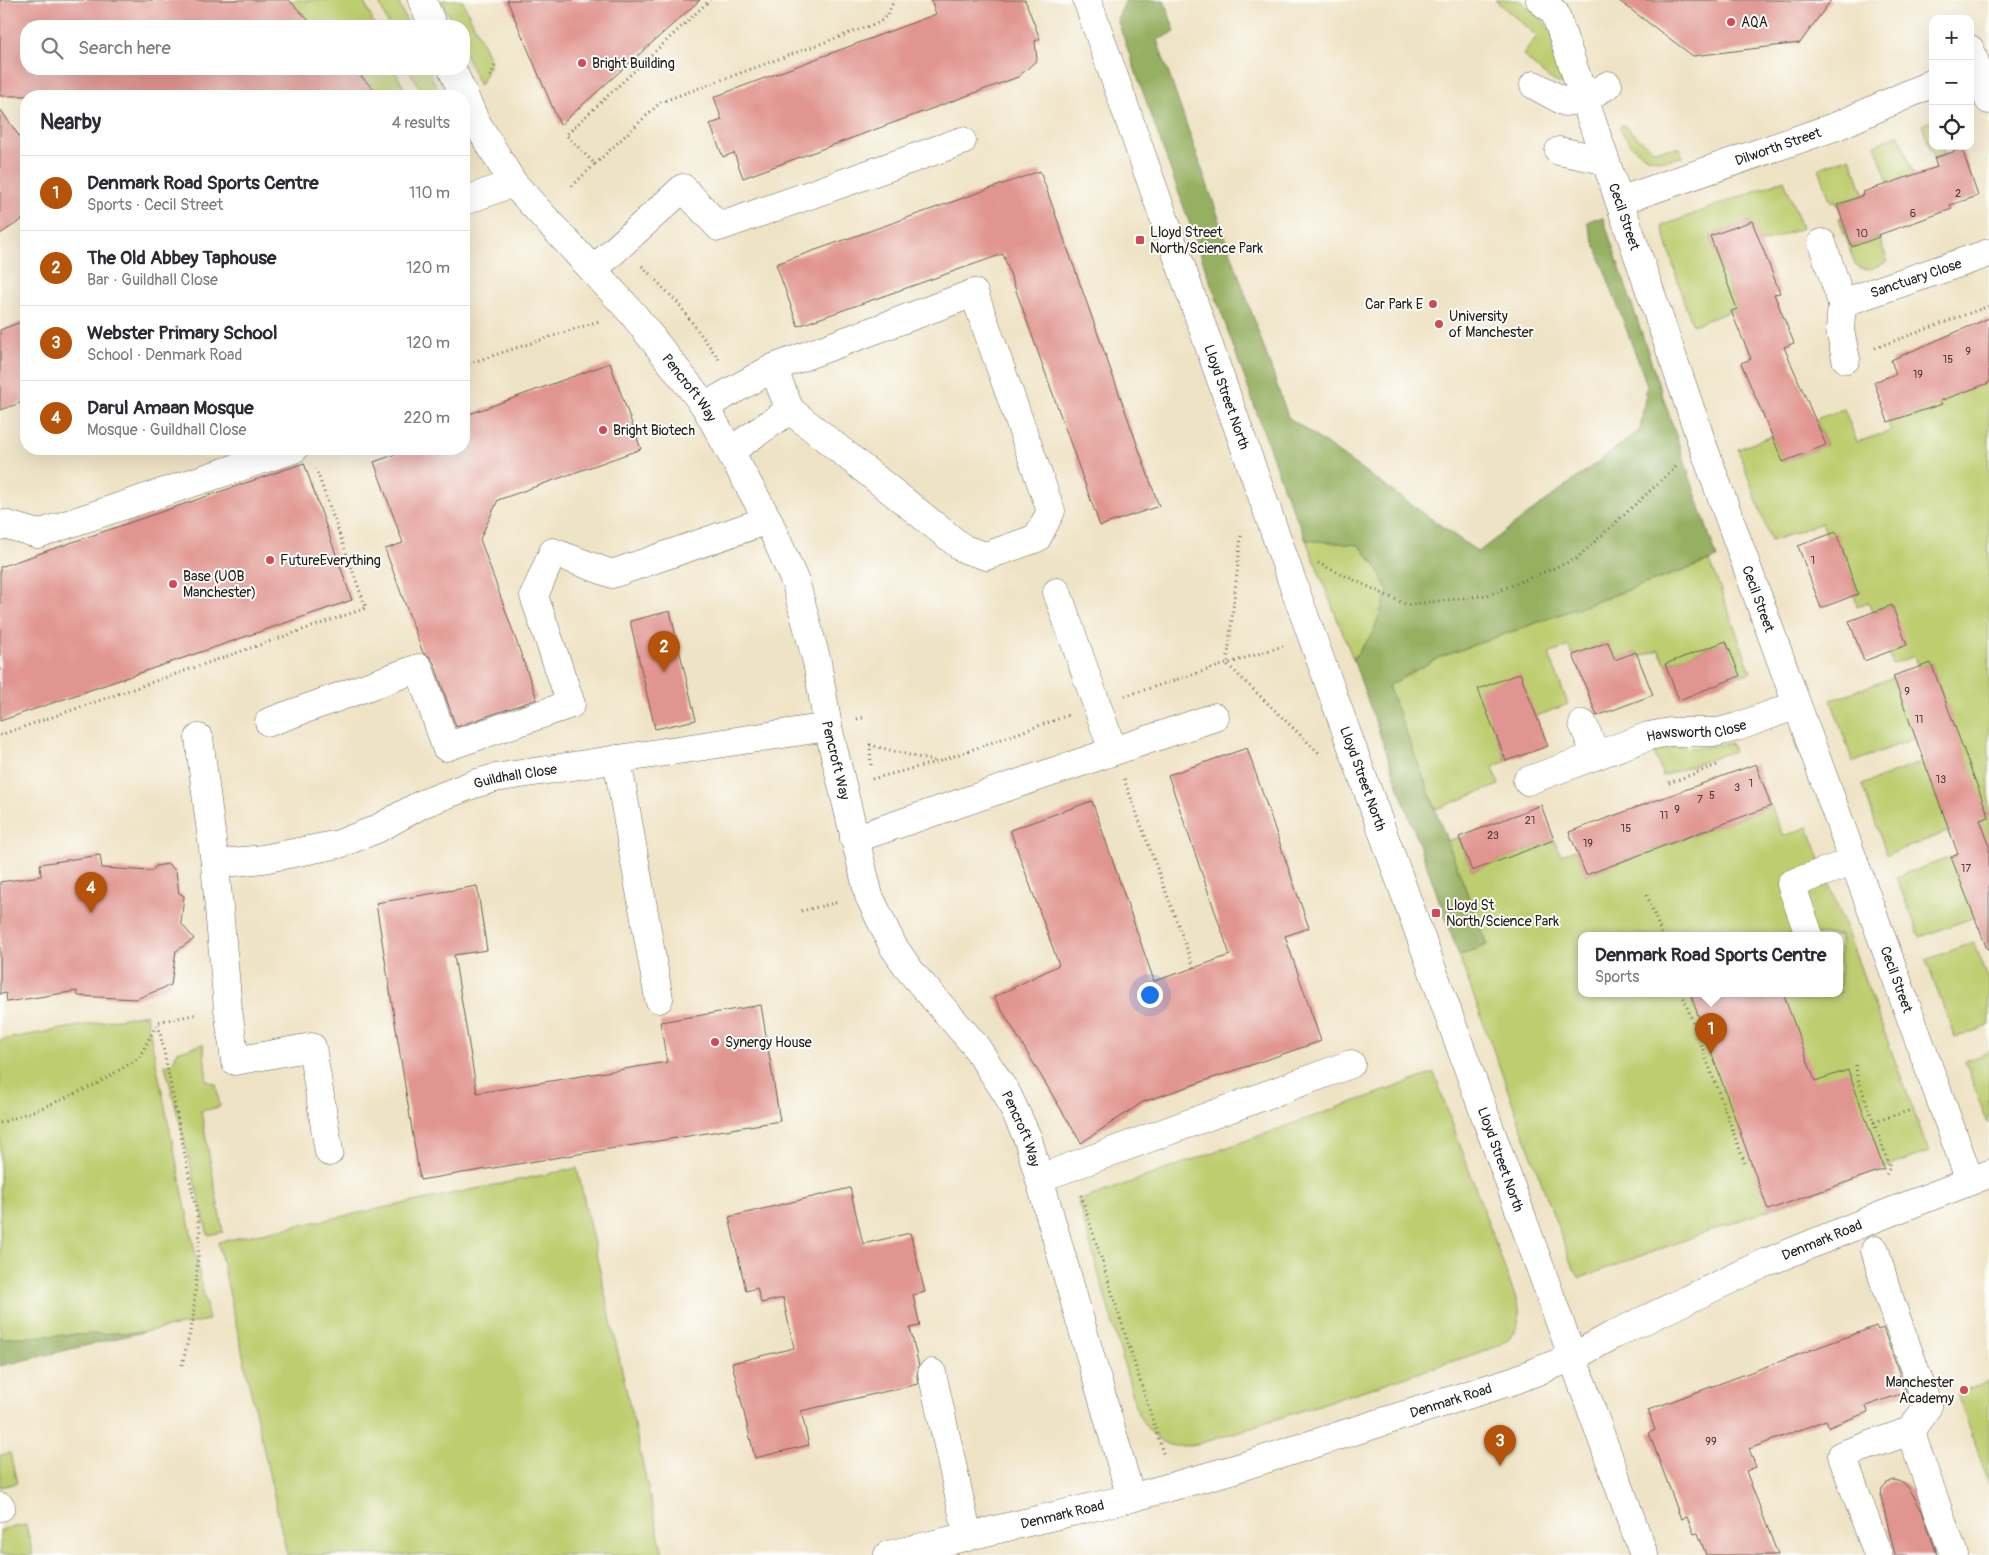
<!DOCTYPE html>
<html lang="en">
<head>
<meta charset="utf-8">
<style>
	:root { --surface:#fff; --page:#f7f7f7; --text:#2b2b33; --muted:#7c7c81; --line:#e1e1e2; --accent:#b45309 }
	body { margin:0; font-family:Pangolin,sans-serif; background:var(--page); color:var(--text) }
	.controls { position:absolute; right:15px; top:15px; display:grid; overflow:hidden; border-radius:10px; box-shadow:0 5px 20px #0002 }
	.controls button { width:45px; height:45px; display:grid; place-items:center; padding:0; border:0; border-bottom:1px solid var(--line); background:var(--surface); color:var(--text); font:25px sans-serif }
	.you { position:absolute; left:1149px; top:994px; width:18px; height:18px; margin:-12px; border:4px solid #fff; border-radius:50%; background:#1a73e8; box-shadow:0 0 0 8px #1a73e833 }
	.badge { display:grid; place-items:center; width:32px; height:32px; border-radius:50%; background:var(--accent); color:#fff; font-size:16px; font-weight:700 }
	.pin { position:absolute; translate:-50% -41px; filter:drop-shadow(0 1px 2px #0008) }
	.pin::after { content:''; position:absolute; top:26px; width:18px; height:15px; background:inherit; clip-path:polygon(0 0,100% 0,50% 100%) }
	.popup { position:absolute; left:1578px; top:932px; width:265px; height:65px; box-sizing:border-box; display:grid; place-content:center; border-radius:10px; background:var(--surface); filter:drop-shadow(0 1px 4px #0005); font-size:16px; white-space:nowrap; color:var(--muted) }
	.popup b { font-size:19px; color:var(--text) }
	.popup::after { content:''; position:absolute; left:50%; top:100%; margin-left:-10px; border:10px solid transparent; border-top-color:var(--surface) }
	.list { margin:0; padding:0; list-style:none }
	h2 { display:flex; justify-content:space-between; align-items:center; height:65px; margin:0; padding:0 20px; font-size:21px }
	h2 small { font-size:16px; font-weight:400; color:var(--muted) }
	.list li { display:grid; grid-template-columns:32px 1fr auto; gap:15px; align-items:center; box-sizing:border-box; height:75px; padding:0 20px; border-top:1px solid var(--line) }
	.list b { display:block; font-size:19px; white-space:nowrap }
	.list p { margin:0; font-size:16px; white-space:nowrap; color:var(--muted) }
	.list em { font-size:16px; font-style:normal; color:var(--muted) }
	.icon { flex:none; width:28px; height:28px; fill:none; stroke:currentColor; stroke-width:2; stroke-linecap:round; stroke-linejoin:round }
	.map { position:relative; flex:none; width:1989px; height:1555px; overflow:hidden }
	.search { position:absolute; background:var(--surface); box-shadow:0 5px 20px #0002; left:20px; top:20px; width:450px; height:55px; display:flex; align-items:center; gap:12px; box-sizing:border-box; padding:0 18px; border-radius:20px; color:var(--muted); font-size:19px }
	.panel { position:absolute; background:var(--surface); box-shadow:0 5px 20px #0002; left:20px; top:90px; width:450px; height:365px; border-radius:20px }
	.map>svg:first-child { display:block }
	.green { fill:#becd6f; stroke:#6d7446; fill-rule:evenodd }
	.forest { fill:#96b062; stroke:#59663f }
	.building { fill:#e19590 }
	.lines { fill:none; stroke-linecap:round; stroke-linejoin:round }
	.minor-casing { stroke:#666257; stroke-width:29 }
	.path { stroke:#666257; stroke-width:3; stroke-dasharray:1 4; stroke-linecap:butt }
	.minor { stroke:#fff; stroke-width:28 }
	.poi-dot { fill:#d1495b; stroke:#fdfcf7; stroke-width:2 }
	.labels { text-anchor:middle; stroke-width:4; stroke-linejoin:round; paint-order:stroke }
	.number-label { font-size:11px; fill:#4d3a39 }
	.poi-label { font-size:14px; fill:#1c1c1c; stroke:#fdfcf7; text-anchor:start }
	.street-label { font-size:14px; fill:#1c1c1c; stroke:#fdfcf7 }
</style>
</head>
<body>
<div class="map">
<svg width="1989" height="1555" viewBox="0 0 1989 1555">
	<rect width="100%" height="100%" fill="#fdfcf7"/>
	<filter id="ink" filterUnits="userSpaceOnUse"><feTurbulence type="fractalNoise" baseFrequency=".02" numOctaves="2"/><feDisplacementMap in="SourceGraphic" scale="10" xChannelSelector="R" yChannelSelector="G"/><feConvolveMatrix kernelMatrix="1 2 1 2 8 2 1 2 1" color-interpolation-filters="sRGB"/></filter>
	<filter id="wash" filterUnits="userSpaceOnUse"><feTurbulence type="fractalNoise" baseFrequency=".0096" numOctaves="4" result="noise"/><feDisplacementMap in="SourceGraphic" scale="20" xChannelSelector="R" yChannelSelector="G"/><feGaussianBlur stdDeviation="1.12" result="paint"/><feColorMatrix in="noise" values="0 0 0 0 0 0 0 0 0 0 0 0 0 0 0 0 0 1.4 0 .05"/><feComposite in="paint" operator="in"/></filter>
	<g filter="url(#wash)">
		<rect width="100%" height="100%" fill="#efe3c5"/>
		<g class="green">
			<path d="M289 0H363L375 26H314Z"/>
			<path d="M378 0H397L409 26H389Z"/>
			<path d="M442 0H462L491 61 480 86 464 51V26H453Z"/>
			<path d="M1495 0H1519L1540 18 1552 32 1572 87C1552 85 1537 68 1523 55L1537 36Z"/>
			<path d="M354 69H394L406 92 375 91Z"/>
			<path d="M408 69H428L441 96H425Z"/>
			<path d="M1933 120V146H1942L1945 154 1934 158 1922 125Z"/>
			<path d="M1622 124 1653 150 1680 148 1683 157C1675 158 1666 161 1659 160 1642 159 1628 143 1620 129Z"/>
			<path d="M1899 134 1914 175 1889 184 1875 145Z"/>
			<path d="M1850 157 1864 195 1837 205 1836 201 1831 203 1819 168Z"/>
			<path d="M1784 180 1802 228 1761 243 1751 221 1710 236 1737 309 1693 325 1684 302 1662 226Z"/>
			<path d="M1842 217 1852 247 1879 237 1888 262C1876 266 1866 274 1855 264L1839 218Z"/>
			<path d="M1989 382V844L1977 847 1976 784 1931 663 1918 668 1914 656 1893 664 1888 652 1892 605 1872 612 1868 602 1857 606 1854 595 1858 594 1836 533 1827 536 1822 523 1771 541 1738 449 1772 436 1783 462 1826 445 1816 419 1844 409 1857 442 1891 431 1888 422 1941 404 1940 400Z"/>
			<path d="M1306 540 1359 545 1375 564 1388 591 1373 633 1353 659Z"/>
			<path d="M1710 561 1751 672 1740 676 1726 641 1665 664 1659 650 1638 658 1636 652 1615 660 1608 642 1573 655 1569 646 1549 654 1568 704 1495 732 1506 761 1493 767 1499 785 1436 809 1388 686 1438 658Z"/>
			<path d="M1894 677 1916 738 1853 762 1831 700Z"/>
			<path d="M1731 743 1734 751 1663 776 1654 753 1656 749 1666 746 1697 748Z"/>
			<path d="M1924 761 1950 831 1887 855 1862 785Z"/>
			<path d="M1771 806 1783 836 1808 827 1929 1152 1580 1278 1573 1269 1459 956 1487 945 1447 841 1459 837 1472 871 1554 840 1561 855 1576 850 1586 875ZM1582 935H1840V993H1582Z"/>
			<path d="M1951 857 1975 917 1920 937 1896 877Z"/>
			<path d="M1974 942 1989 981V1026L1955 1038 1926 960Z"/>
			<path d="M146 1014 209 1320 143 1332 0 1338V1040Z"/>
			<path d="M203 1044 207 1081 216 1084 220 1107 201 1111 223 1232 208 1235 165 1065 172 1064 177 1052Z"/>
			<path d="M1989 1052V1123L1985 1117 1965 1061Z"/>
			<path d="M1434 1073 1519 1308C1521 1328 1511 1341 1493 1348L1212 1440C1174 1451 1159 1450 1138 1414L1078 1201Z"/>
			<path d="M577 1168 663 1555H287L218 1242Z"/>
			<path d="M1989 1381V1484L1957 1393Z"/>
			<path d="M10 1453 17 1483 0 1487V1455Z"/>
			<path d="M26 1525 33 1555H0V1530Z"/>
		</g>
		<g class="forest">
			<path d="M1126 0H1164L1175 32 1157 40 1288 417 1478 552 1640 430 1647 385 1587 223 1592 219 1603 218 1717 558 1438 658 1388 686 1487 945 1459 956 1353 659 1373 633 1388 591 1375 564 1359 545 1306 540 1284 489 1117 19Z"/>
			<path d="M143 1332 0 1366V1338Z"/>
		</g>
		<g id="blocks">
			<g class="building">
				<path d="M0 0H289L314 26H26V69H354L380 96H0Z"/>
				<path d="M507 0H700L560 125Z"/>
				<path d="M931 0H1025L1040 39 1035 41 1037 60 1018 77 743 178 734 153 723 157 710 124 722 120 714 97 936 14Z"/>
				<path d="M1618 0H1831L1800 43 1693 56Z"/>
				<path d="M0 109 26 146V217L0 234Z"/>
				<path d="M1962 149 1978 196 1950 205 1952 209 1878 235 1879 237 1852 247 1837 205 1864 195 1863 192 1937 167 1934 158Z"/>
				<path d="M1040 171 1159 506 1100 526 1003 254 798 326 776 264Z"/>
				<path d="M1752 221 1780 293 1774 294 1794 343 1784 347 1826 445 1783 462 1741 363 1751 359 1731 311 1737 309 1710 236Z"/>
				<path d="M1989 318V383L1940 401 1942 404 1888 422 1874 382 1896 374 1891 360Z"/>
				<path d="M26 320V401L0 410V330Z"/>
				<path d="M610 363 641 449 498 500 480 539 537 699 456 727 434 663 430 657 423 653 385 549 403 543 374 462 410 449H464V416Z"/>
				<path d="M304 463 352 600 0 721V567Z"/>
				<path d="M1836 532 1858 594 1821 608 1798 546Z"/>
				<path d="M1892 605 1907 645 1864 661 1849 621Z"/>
				<path d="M670 611 696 720 655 729 630 621Z"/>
				<path d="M1726 641 1740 676 1679 700 1665 664Z"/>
				<path d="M1608 642 1615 660 1636 652 1653 695 1597 716 1573 655Z"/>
				<path d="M1931 663 1989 817 1980 820 1989 844V949H1987L1951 857 1958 854 1893 676Z"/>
				<path d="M1520 673 1548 746 1506 761 1478 689Z"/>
				<path d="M1247 748 1309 928 1285 936 1321 1041 1143 1102 1081 1143 994 997 1059 965 1010 830 1092 801 1154 981 1194 968 1230 955 1168 775Z"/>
				<path d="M1756 764 1771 806 1586 875 1569 832Z"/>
				<path d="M1541 805 1554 840 1472 871 1459 837Z"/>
				<path d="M100 855 102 868 152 871 156 866 168 864 176 871 179 893 184 896 181 923 194 939 176 951 171 985 136 999 78 996 77 991 7 1002 6 993 0 994V882L41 876 40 864Z"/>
				<path d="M477 886 487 950 454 955 477 1093 667 1062 660 1022 761 1005 780 1121 420 1180 376 903Z"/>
				<path d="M1690 993H1783L1815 1081 1848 1070 1884 1169 1768 1210Z"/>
				<path d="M850 1188 863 1244 910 1233 925 1292 913 1295 920 1326 910 1328 919 1366 917 1376 918 1384 801 1411 809 1445 755 1458 732 1363 794 1348 783 1298 761 1303 757 1288 746 1291 729 1217Z"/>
				<path d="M1876 1326 1878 1330 1883 1328 1906 1392 1866 1406 1868 1412 1829 1427 1826 1420 1749 1449 1756 1467 1746 1471 1778 1555H1706L1698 1533 1694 1534 1687 1517 1681 1519 1649 1433 1655 1430 1648 1410Z"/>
				<path d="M1894 1480 1903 1482 1911 1491 1923 1513 1937 1555H1895L1881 1497 1882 1488 1887 1483Z"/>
			</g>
		</g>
	</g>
	<g filter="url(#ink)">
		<use href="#blocks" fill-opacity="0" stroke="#666257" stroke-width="1"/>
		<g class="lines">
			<defs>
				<g id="minor">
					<path d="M422 0 433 26"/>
					<path id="s1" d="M1087 0 1298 598 1644 1555"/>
					<path id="s2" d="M1540 0 1555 13 1703 446 1970 1181"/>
					<path d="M1970 49 1989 100"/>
					<path id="s3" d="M452 69 475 120 513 183 633 314 705 406 768 520 796 584 817 662 828 727 869 896 893 946 911 972 974 1044 1007 1094 1028 1139 1131 1498"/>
					<path d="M1534 85 1565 102 1584 99 1608 85"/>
					<path d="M1559 151 1604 160"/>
					<path d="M464 201 513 183"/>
					<path id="s4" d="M1619 201 1837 126 1933 83"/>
					<path d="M1822 243 1842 303 1840 330 1846 359"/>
					<path d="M594 269 683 188 719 227 962 141"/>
					<path id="s5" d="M1842 303 1989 253"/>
					<path d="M705 406 773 368 974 293 1051 511 1037 538 986 556 964 549 790 410 773 368"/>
					<path d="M730 451 790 410"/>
					<path d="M0 526 4 524 38 534 294 449"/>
					<path d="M1057 592 1113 751"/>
					<path d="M269 722 419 668 446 747 571 704 534 596 553 552 612 574 768 520"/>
					<path d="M1583 724 1596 755"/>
					<path d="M199 738 215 864 228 1009 235 1061 312 1047 329 1152"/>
					<path d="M617 759 659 999"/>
					<path id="s6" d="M1527 781 1649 736 1670 732H1718L1737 727 1797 705"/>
					<path d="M854 839 1215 717"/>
					<path id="s7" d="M215 864 263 859 339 844 377 829 422 804 474 784 495 778 828 727"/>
					<path d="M1809 935 1791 884 1854 861"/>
					<path d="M1040 1178 1351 1064"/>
					<path d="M1875 1250 1887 1292 1928 1406 1910 1431 1842 1455 1878 1555"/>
					<path d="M932 1373 968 1537"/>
					<path d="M1910 1431 1954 1555"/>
					<path d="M0 1507H1"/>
					<path id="s8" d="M888 1555 1131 1498 1231 1470 1515 1380 1573 1357 1617 1333 1765 1263 1870 1220 1989 1174"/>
				</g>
			</defs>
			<use href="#minor" class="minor-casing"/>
			<g class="path">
				<path d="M490 76 496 63"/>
				<path d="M595 164 661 102 880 22 888 14 894 0"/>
				<path d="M572 186 595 164 566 135 710 0"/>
				<path d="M642 266 677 302 721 362"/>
				<path d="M1875 348 1989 306"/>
				<path d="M464 365 599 321"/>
				<path d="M1241 536 1227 664 1320 754"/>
				<path d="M1318 563 1407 605 1488 595 1576 559 1678 465"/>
				<path d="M1125 696 1283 646"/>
				<path d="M857 719 866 717"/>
				<path d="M0 735 366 608 316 469"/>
				<path d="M871 765 870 745 937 762"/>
				<path d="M872 779 937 762 1069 715"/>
				<path d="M1124 779 1194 968"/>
				<path d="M1669 783 1720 764"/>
				<path d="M1647 895 1662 935"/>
				<path d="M801 911 839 902"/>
				<path d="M1682 993 1745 1164"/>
				<path d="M1856 1065 1857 1076 1890 1167 1885 1178"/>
				<path d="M1874 1122 1911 1110"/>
				<path d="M0 1123 44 1107 95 1085 139 1058 158 1022"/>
				<path d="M1081 1195 1164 1456"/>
				<path d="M182 1365 193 1320 200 1230 158 1022 198 1014"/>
			</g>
			<use href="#minor" class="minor"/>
		</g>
	</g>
	<g class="poi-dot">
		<circle cx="1731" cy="22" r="5"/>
		<circle cx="582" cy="63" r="5"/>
		<rect x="1135" y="235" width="10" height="10" rx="2.5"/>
		<circle cx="1433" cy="304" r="5"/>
		<circle cx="1439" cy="324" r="5"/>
		<circle cx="603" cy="430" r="5"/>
		<circle cx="270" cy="560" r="5"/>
		<circle cx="173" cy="584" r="5"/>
		<rect x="1431" y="908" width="10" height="10" rx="2.5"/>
		<circle cx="715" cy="1042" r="5"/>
		<circle cx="1964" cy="1390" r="5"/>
	</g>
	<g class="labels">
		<g class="number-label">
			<text x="1958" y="197">2</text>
			<text x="1913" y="217">6</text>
			<text x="1862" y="237">10</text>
			<text x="1968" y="355">9</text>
			<text x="1948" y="363">15</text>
			<text x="1918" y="378">19</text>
			<text x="1813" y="564">1</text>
			<text x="1907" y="695">9</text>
			<text x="1919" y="723">11</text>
			<text x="1941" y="783">13</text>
			<text x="1751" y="787">1</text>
			<text x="1737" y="791">3</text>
			<text x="1712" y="799">5</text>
			<text x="1700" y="803">7</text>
			<text x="1677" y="813">9</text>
			<text x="1664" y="819">11</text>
			<text x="1530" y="824">21</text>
			<text x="1626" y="832">15</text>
			<text x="1493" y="839">23</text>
			<text x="1588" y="847">19</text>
			<text x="1966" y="872">17</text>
			<text x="1711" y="1445">99</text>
		</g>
		<g class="poi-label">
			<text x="1741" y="27">AQA</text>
			<text x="592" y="68">Bright Building</text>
			<text x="1150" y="237">Lloyd Street<tspan x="1150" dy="16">North/Science Park</tspan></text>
			<text x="1423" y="309" text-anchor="end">Car Park E</text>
			<text x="1449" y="321">University<tspan x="1449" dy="16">of Manchester</tspan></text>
			<text x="613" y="435">Bright Biotech</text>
			<text x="280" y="565">FutureEverything</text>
			<text x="183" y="581">Base (UOB<tspan x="183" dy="16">Manchester)</tspan></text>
			<text x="1446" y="910">Lloyd St<tspan x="1446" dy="16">North/Science Park</tspan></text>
			<text x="725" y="1047">Synergy House</text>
			<text x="1954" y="1387" text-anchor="end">Manchester<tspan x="1954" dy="16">Academy</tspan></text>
		</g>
		<g class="street-label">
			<text dy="5" stroke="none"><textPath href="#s4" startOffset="168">Dilworth Street</textPath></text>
			<text dy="5" stroke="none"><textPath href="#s2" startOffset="235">Cecil Street</textPath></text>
			<text dy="5" stroke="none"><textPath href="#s5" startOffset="78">Sanctuary Close</textPath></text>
			<text dy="5" stroke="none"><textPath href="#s3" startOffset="400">Pencroft Way</textPath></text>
			<text dy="5" stroke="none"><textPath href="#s1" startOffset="421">Lloyd Street North</textPath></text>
			<text dy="5" stroke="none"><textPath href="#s2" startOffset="640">Cecil Street</textPath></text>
			<text dy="5" stroke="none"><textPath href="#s6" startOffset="178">Hawsworth Close</textPath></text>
			<text dy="5" stroke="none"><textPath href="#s3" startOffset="805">Pencroft Way</textPath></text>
			<text dy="5" stroke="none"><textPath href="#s7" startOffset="316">Guildhall Close</textPath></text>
			<text dy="5" stroke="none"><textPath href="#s1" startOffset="826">Lloyd Street North</textPath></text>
			<text dy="5" stroke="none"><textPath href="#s2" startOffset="1045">Cecil Street</textPath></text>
			<text dy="5" stroke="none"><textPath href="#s3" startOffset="1225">Pencroft Way</textPath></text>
			<text dy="5" stroke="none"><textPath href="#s1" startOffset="1231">Lloyd Street North</textPath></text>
			<text dy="5" stroke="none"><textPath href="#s8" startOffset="989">Denmark Road</textPath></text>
			<text dy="5" stroke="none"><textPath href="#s8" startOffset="584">Denmark Road</textPath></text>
			<text dy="5" stroke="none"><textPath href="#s8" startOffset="179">Denmark Road</textPath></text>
		</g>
	</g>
</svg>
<div class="controls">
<button>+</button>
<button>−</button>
<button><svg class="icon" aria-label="locate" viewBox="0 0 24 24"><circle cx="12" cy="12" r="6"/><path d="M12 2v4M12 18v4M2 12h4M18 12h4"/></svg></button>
</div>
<div class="you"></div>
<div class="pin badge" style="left:1711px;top:1054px">1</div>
<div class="popup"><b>Denmark Road Sports Centre</b>Sports</div>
<div class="pin badge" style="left:664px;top:672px">2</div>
<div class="pin badge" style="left:1500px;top:1466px">3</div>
<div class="pin badge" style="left:91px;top:913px">4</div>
<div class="search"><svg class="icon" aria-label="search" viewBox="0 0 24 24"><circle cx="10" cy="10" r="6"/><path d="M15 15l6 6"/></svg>Search here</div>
<section class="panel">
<h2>Nearby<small>4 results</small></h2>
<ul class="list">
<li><span class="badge">1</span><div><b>Denmark Road Sports Centre</b><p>Sports · Cecil Street</p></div><em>110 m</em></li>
<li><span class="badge">2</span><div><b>The Old Abbey Taphouse</b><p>Bar · Guildhall Close</p></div><em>120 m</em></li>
<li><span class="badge">3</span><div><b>Webster Primary School</b><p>School · Denmark Road</p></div><em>120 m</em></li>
<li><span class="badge">4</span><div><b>Darul Amaan Mosque</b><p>Mosque · Guildhall Close</p></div><em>220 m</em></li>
</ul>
</section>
</div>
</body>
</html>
